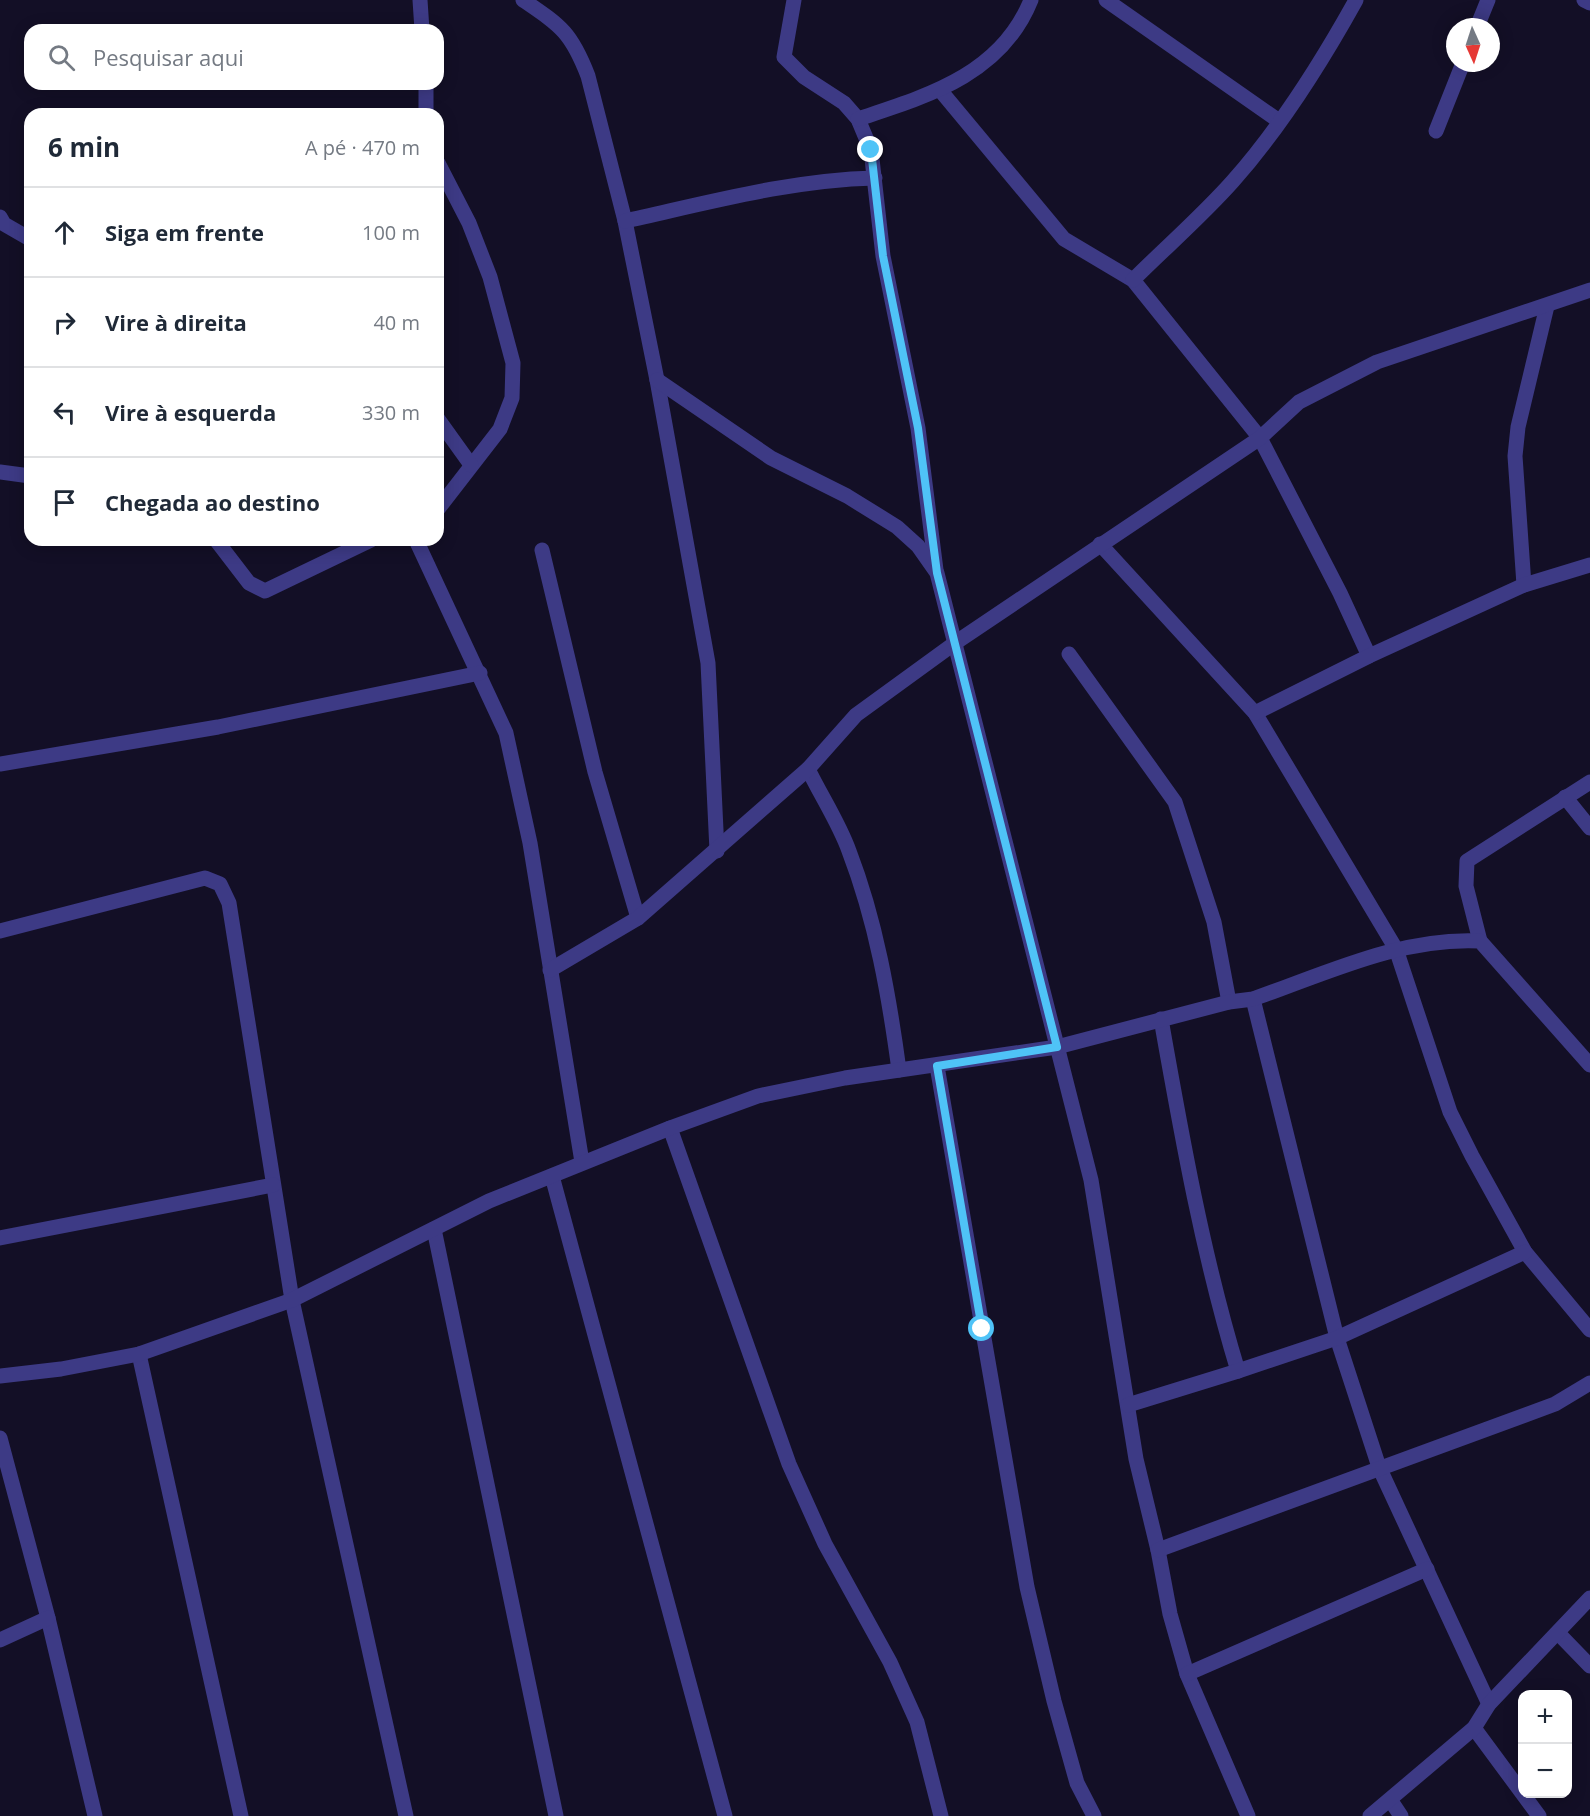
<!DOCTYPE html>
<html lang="pt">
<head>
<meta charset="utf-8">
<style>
	:root { --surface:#fff; --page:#f6f6f7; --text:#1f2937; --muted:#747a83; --line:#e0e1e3 }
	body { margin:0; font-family:"Open Sans",sans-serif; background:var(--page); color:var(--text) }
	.controls { position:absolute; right:18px; bottom:18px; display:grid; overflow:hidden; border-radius:12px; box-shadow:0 3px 15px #0003 }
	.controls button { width:54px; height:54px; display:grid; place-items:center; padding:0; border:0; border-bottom:2px solid var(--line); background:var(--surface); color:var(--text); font:30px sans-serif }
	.compass { position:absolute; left:1446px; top:18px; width:54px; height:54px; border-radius:50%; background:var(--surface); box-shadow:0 3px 15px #0003; rotate:177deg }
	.stop { position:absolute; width:18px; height:18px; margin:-14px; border:4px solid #4fc3f7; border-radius:50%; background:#fff }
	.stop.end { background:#4fc3f7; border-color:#fff; box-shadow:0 2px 6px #0008 }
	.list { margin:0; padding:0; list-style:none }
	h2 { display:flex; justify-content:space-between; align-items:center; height:78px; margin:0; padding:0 24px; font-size:26px }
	h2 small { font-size:20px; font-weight:400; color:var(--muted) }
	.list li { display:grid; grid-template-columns:39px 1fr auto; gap:18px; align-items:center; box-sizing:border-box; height:90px; padding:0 24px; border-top:2px solid var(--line) }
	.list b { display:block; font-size:22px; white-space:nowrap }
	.list em { font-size:20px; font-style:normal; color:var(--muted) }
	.icon { flex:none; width:33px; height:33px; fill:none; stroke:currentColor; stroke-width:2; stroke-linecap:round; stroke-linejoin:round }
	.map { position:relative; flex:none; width:1590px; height:1816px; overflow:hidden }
	.search { position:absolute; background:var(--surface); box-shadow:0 3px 15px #0003; left:24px; top:24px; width:420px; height:66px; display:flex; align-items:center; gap:15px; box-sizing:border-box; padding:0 21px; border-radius:18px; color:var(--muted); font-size:22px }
	.panel { position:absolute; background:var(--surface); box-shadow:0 3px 15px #0003; left:24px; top:108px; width:420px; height:438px; border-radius:18px }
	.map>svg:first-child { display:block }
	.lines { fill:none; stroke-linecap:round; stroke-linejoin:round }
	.minor { stroke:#3d3a85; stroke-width:15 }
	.route { stroke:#4fc3f7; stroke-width:8 }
</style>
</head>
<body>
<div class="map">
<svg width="1590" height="1816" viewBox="0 0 1590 1816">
	<rect width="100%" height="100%" fill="#130f26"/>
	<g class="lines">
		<g class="minor">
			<path d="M420 0 422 30"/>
			<path d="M523 0C561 26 571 32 588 76L625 221 657 380 708 663 717 851"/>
			<path d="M794 0 784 57 804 77 844 103 858 119 871 150 883 256 918 428 936 570"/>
			<path d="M1106 0 1279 121"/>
			<path d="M1584 0 1590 3"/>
			<path d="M1477 27 1488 0"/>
			<path d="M426 84V114"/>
			<path d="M940 90 1064 239 1133 280 1260 438 1340 593 1369 656"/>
			<path d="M858 119C927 96 1001 75 1031 0"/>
			<path d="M1436 131 1463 63"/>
			<path d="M438 163 469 223 490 277 513 363 512 398 500 429 438 509"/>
			<path d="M0 217 4 224 30 239"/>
			<path d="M625 221C707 203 790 180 875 178"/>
			<path d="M1133 280C1166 247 1202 216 1233 181 1281 127 1321 63 1356 0"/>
			<path d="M657 380 771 458 847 496 897 527 918 546 937 573 1091 1180 1136 1459 1158 1550 1170 1614 1187 1674 1248 1816"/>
			<path d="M438 419 471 465"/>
			<path d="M0 472 30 476"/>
			<path d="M216 540 249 583 265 591 371 540"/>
			<path d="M416 540 506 733 530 843 582 1162"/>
			<path d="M1100 544 1255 713 1396 949 1450 1112 1472 1156 1525 1252 1590 1330"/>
			<path d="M542 550 595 772 638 918"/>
			<path d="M1524 585 1515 456 1518 427 1547 306"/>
			<path d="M1069 654 1175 802 1214 922 1229 1002"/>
			<path d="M1255 713 1369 656 1524 585 1590 565"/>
			<path d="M0 764 218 727 480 673"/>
			<path d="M808 769C821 796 839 823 849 851 876 921 889 996 899 1070"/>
			<path d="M1565 797 1590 828"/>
			<path d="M0 931 205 878 220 884 229 903 292 1300 406 1816"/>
			<path d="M1480 941 1466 886 1467 861 1590 782"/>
			<path d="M550 970 638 918 808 769 856 715 955 643 1260 438 1299 402 1377 362 1590 290"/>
			<path d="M1253 999 1337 1338 1379 1467 1489 1704"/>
			<path d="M1161 1019C1182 1138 1203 1256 1238 1371"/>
			<path d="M937 1066 1027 1587 1054 1701 1077 1783 1094 1816"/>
			<path d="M670 1128 789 1464 825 1544 890 1662 917 1722 941 1816"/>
			<path d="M552 1176 725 1816"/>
			<path d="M434 1229 556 1816"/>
			<path d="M0 1238 273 1185"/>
			<path d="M139 1354 241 1816"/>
			<path d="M0 1376 61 1369 139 1354 292 1300 489 1201 670 1128 758 1096 845 1078 1057 1047 1229 1002 1253 999C1327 973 1401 937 1480 941L1590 1065"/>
			<path d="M1128 1405 1238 1371 1337 1338 1525 1252"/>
			<path d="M0 1438 48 1618 95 1816"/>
			<path d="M1158 1550 1555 1404 1590 1383"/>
			<path d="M1558 1633 1590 1666"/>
			<path d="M0 1640 48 1618"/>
			<path d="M1187 1674 1427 1569"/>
			<path d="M1474 1728 1539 1816"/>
			<path d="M1391 1801 1401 1816"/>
			<path d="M1370 1816 1474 1728 1489 1704 1590 1598"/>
		</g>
	</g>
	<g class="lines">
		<path class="route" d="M871 150 883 256 918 428 937 573 1057 1047 937 1066 982 1329"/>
	</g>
</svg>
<div class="controls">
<button>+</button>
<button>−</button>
</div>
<svg class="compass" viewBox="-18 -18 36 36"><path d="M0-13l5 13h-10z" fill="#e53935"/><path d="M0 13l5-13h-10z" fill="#747a83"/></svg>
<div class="stop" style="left:982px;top:1329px"></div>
<div class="stop end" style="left:871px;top:150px"></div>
<div class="search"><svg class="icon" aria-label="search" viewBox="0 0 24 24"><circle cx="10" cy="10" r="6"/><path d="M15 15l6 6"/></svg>Pesquisar aqui</div>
<section class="panel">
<h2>6 min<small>A pé · 470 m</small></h2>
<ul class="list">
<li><svg class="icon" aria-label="ahead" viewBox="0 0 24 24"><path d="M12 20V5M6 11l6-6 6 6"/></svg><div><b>Siga em frente</b></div><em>100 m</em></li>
<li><svg class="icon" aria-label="right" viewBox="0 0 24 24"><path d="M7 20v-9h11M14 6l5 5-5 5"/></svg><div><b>Vire à direita</b></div><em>40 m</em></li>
<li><svg class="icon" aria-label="left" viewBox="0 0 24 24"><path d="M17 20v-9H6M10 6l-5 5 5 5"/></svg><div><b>Vire à esquerda</b></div><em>330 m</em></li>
<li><svg class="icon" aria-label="arrive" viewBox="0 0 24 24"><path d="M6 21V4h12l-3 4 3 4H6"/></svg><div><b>Chegada ao destino</b></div></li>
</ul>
</section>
</div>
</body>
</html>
